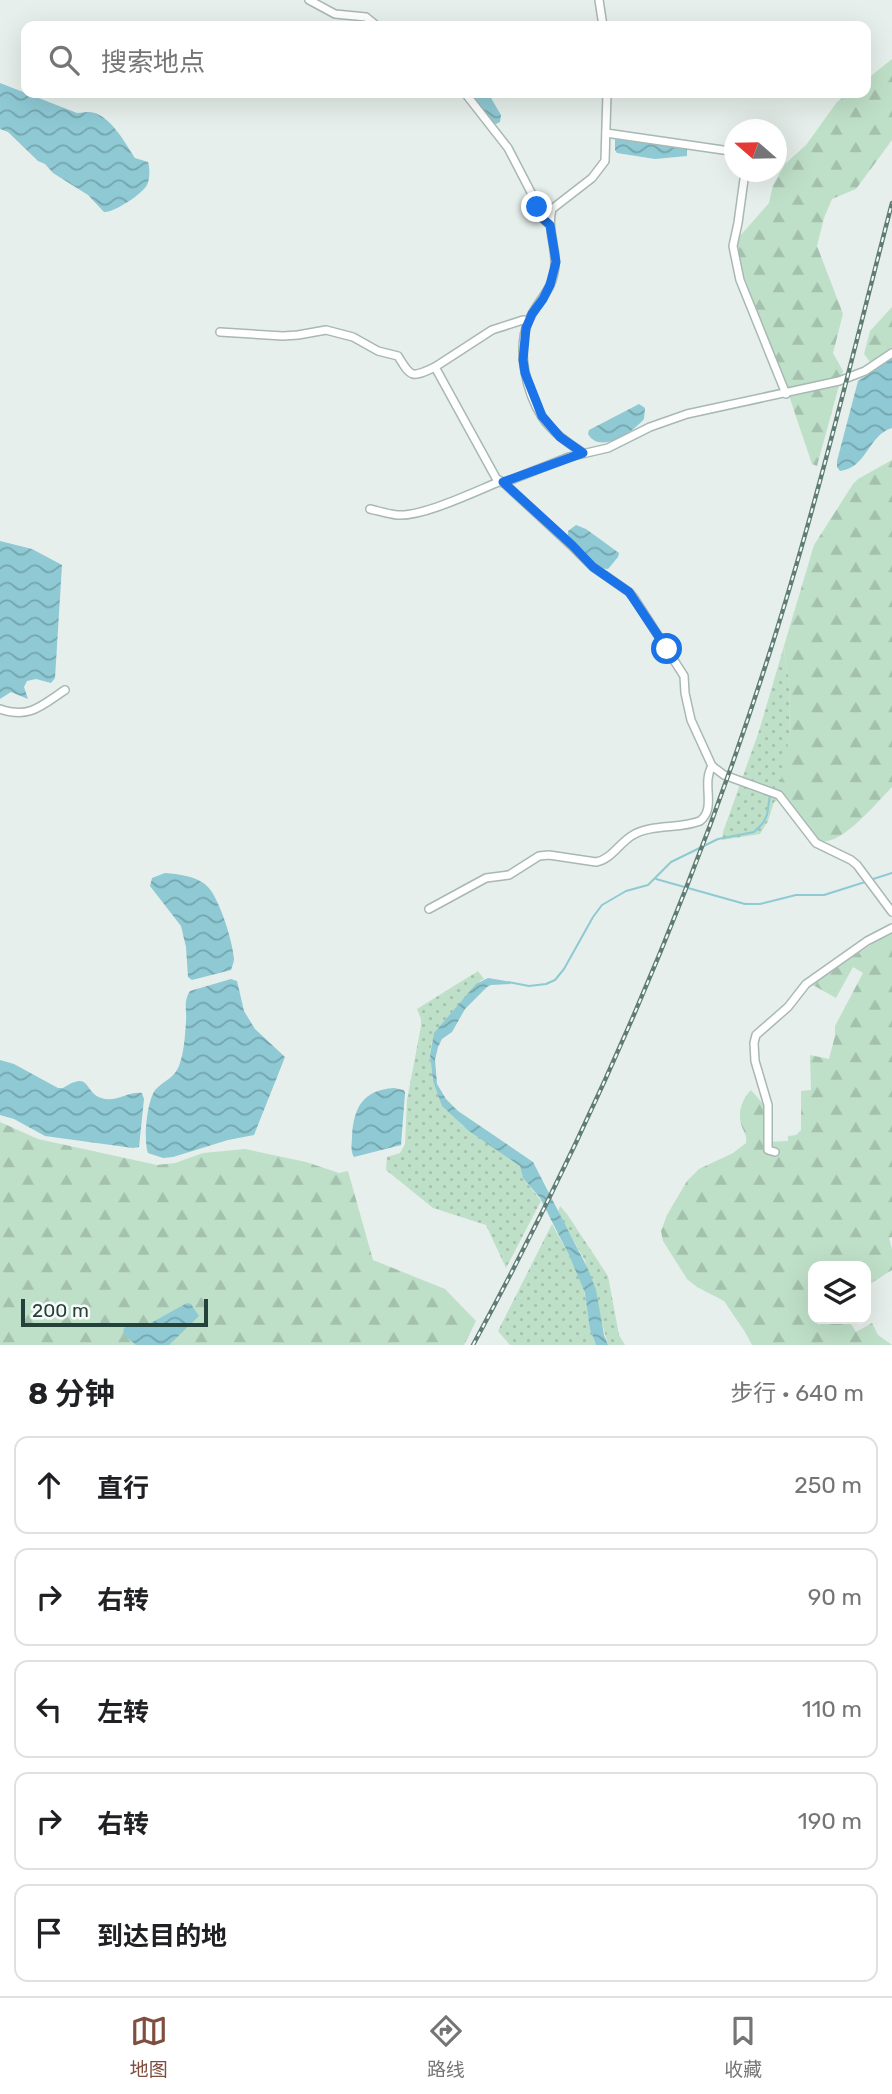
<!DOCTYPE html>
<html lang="zh">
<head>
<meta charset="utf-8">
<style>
	:root { --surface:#fff; --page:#f6f6f6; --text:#202124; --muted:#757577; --line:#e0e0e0; --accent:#7f4e3f }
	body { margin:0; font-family:Rubik,"Noto Sans SC",sans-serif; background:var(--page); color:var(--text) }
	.controls { position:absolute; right:21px; bottom:21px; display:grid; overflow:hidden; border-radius:14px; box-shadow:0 7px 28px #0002 }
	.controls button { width:63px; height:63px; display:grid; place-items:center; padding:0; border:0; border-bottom:2px solid var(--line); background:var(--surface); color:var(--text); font:35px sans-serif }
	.compass { position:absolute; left:724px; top:119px; width:63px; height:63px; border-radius:50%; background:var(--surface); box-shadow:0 7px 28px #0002; rotate:290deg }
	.scale { position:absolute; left:21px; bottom:18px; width:187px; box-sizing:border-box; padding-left:7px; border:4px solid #24423a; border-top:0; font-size:19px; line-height:24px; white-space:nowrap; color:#24423a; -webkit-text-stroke:5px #f7fbf9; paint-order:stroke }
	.stop { position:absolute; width:21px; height:21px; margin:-16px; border:5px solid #1a73e8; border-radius:50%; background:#fff }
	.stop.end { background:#1a73e8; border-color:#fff; box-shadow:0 2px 7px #0008 }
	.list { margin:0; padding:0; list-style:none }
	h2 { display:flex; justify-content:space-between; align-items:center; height:91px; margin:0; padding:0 28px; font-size:30px }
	h2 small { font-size:23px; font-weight:400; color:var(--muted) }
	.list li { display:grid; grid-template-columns:46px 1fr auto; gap:21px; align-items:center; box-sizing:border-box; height:98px; margin:0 14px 14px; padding:0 14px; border:2px solid var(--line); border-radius:14px }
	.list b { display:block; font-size:26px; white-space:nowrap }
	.list em { font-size:23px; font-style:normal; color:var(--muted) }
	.icon { flex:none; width:38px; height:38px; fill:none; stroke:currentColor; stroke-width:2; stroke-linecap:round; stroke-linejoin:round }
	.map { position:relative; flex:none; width:892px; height:1345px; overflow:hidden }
	.search { position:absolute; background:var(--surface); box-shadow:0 7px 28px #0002; left:21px; right:21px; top:21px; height:77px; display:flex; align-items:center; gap:18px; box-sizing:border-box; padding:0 24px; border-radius:14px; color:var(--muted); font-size:26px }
	.sheet { height:651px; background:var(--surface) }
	nav { display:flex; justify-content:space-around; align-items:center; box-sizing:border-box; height:98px; border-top:2px solid var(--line); background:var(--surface); font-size:19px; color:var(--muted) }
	nav a { display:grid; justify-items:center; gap:4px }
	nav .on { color:var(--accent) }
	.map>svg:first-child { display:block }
	.grass { fill:url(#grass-dots) }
	.forest { fill:url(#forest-firs) }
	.water { fill:url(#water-waves) }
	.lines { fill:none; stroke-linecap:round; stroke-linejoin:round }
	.stream { stroke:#8ec9d4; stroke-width:2 }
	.minor-casing { stroke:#a8b8b2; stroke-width:10 }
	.minor { stroke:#fff; stroke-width:7 }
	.rail-casing { stroke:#5f7d75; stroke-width:4.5 }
	.rail { stroke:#f7fbf9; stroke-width:2; stroke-dasharray:5; stroke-linecap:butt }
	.route { stroke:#1a73e8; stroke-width:9 }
</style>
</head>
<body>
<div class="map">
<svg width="892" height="1345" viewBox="0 0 892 1345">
	<defs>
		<pattern id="grass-dots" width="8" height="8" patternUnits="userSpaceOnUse" patternTransform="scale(1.75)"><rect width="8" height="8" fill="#bfe0c8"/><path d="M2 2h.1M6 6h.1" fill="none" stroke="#a4c1ad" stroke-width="1.8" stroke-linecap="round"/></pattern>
		<pattern id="forest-firs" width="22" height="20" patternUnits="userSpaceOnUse" patternTransform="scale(1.75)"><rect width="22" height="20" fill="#bfe0c8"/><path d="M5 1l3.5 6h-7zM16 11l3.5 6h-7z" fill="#a4c1ad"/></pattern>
		<pattern id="water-waves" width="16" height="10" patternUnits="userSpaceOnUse" patternTransform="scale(1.75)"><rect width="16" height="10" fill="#8ec9d4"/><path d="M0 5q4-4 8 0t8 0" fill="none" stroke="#74a5ad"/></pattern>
	</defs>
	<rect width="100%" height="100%" fill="#e6efeb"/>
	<g class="grass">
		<path d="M784 646 786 668 790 681 789 738 784 797 774 802 768 821 760 834 722 840 723 832 759 731Z"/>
		<path d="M478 971 484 979 480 981 432 1041 430 1055 433 1081 462 1125 517 1162 522 1170 523 1178 541 1201 506 1268 486 1225 433 1208 386 1170 387 1157 400 1153 405 1144 407 1100 421 1026V1019L417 1009Z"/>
		<path d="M560 1206 567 1214 608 1276 619 1335 625 1345H608L585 1261 558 1212Z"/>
		<path d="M552 1224C564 1247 580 1270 585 1295 589 1312 589 1329 596 1345H510L498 1331Z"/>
	</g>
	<g class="forest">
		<path d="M892 59V140L856 189 832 199 824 218 817 246 843 314 833 353 843 371 817 466 812 464 783 378 739 263 737 244 739 237 769 203 773 185 785 164 806 145 837 102 849 93H866V80Z"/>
		<path d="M892 307V348L870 362 864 354 870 331Z"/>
		<path d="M892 460V787C877 802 841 847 819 841L779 791 789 738 790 681 786 668 784 646 814 545 853 484 858 479Z"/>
		<path d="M892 933V1237L889 1238 892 1249V1270L870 1284 866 1276V1266H813V1319H848L856 1332 872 1323 878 1335 892 1345H752L745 1332 724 1301 697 1287 687 1279 663 1241 661 1231 667 1215 687 1181 699 1169 733 1153 746 1143C747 1136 745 1134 742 1127 737 1114 741 1100 751 1090L764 1105 765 1142 788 1141V1136L796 1135 801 1130V1091L811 1090 810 1055 829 1059 835 1036V1026L863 973 853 967 836 998 811 984 883 937Z"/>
		<path d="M0 1122 38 1139 157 1165 175 1163 203 1153 245 1149 306 1162 339 1173 348 1171 373 1260 445 1289 476 1321 464 1345H0Z"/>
	</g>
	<g class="water">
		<path d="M0 83 77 113C81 113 84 112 88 112 109 112 125 143 135 158L148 162C150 168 150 179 147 185 142 194 114 213 104 212L88 195 53 173 45 164 38 161 8 132 0 129Z"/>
		<path d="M469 93H488L501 115 500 122 496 124 491 121Z"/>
		<path d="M615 139 687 149V156L655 159 617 153 615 150Z"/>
		<path d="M892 358V428C868 435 867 468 840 471L837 467V461L858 381Z"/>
		<path d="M639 404 645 408 644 419C633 432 600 455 588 434L589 430Z"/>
		<path d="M576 525 586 529 619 553 618 557 608 569 599 568 568 537V531Z"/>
		<path d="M0 541 32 549 62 565 55 678 51 683 36 679 27 681 24 687 28 699 11 692 0 699Z"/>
		<path d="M165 873C178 874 197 876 207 886 219 897 233 942 234 959 234 963 232 966 231 970L192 980 188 977 186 947 181 926 150 886 152 878Z"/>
		<path d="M488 978 506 981 511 984 491 985 487 987 465 1009 452 1032 442 1039 438 1047 435 1060 437 1084 446 1099 458 1111 533 1162 588 1269 596 1290 604 1335 608 1345H596L590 1329 585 1293 569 1255 540 1198 523 1178 520 1166 469 1131 442 1106 433 1081 430 1055 434 1033 476 984Z"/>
		<path d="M231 979 237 981 244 1011 255 1029 285 1057 254 1135 228 1140 173 1157 163 1158 148 1153C143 1140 147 1099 156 1089 165 1080 174 1078 179 1066 184 1053 185 1036 186 1022 187 1011 183 1001 190 991Z"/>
		<path d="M0 1060 14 1064 58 1088H63C91 1070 83 1091 101 1098 116 1103 128 1091 142 1093L144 1099 139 1147 133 1148 45 1136 14 1119 0 1115Z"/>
		<path d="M394 1088 404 1090 405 1093 401 1145 354 1157C350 1151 352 1144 352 1136 354 1107 363 1090 394 1088Z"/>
		<path d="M187 1303 191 1304 199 1316 169 1345H136L123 1334 124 1328 133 1323 140 1325 149 1324Z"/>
	</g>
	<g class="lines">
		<g class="stream">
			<path d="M656 879 745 904H760L796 895H824L865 882"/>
			<path d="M870 880 892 873"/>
			<path d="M508 982 529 986 546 984 555 980 564 969 593 917 602 905 626 891 648 885 671 862 718 839 754 832 763 823 767 815 770 795"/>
		</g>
		<defs>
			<g id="minor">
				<path d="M309 0 335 14 366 17 377 26"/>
				<path d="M599 0 603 26"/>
				<path d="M465 93 508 148 536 202 541 217 550 225"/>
				<path d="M606 133 730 151 731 155 734 157"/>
				<path d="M745 172 738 223 733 246 735 256 740 280 786 394"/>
				<path d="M220 332 283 336 298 335 326 330 353 337 378 351 398 356C411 378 412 378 435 367L496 478 506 485 572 546 593 567 629 592 634 598 684 676 685 693 691 720 712 766 724 775 779 795 816 843 851 860 857 865 892 912"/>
				<path d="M435 367 492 330 523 320 528 321"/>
				<path d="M583 453C568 443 552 432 542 417 526 392 516 348 529 320 536 303 551 291 554 273 559 251 546 231 552 209L592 178 605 161 607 93"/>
				<path d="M503 483 569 457 608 448 650 427 687 414 839 381 865 371 892 353"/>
				<path d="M370 509C379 511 388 514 397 515 423 517 476 491 501 481"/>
				<path d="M0 709C30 719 41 706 65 690"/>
				<path d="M429 909 486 878 509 875 539 856 549 855 596 862C612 859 619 843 633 835 651 824 680 829 700 821 717 808 701 784 712 766"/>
				<path d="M775 1152 768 1150V1105L755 1061 754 1043 756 1035 788 1007 806 984 867 941 892 928"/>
			</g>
		</defs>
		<use href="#minor" class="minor-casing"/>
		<use href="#minor" class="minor"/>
		<defs>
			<path id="rail" d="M473 1345C591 1128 690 900 766 664 815 513 852 357 892 203"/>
		</defs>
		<use href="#rail" class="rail-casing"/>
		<use href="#rail" class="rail"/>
	</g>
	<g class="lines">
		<path class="route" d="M537 207 541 217 550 225 556 262 550 285 543 299 532 314 526 328 523 360 525 373 542 416 560 437 583 453 503 482 572 545 593 567 629 592 667 649"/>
	</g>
</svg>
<div class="controls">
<button><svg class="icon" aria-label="layers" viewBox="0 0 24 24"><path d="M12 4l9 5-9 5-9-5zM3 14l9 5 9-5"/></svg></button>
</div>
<svg class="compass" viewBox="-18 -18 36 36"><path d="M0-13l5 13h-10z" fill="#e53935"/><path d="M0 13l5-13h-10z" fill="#757577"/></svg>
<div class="scale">200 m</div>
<div class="stop" style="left:667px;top:649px"></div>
<div class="stop end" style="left:537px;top:207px"></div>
<div class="search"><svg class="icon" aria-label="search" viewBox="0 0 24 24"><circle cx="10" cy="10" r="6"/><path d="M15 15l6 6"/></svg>搜索地点</div>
</div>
<section class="sheet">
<h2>8 分钟<small>步行 · 640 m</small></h2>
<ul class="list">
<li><svg class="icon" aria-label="ahead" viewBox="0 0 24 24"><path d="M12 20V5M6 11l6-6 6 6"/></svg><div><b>直行</b></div><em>250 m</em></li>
<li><svg class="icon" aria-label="right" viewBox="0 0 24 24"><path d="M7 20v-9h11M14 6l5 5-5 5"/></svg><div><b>右转</b></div><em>90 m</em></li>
<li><svg class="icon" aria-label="left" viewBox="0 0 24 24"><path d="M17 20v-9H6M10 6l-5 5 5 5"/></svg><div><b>左转</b></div><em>110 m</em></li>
<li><svg class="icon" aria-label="right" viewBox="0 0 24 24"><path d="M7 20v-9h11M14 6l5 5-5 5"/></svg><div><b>右转</b></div><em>190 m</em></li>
<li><svg class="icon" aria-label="arrive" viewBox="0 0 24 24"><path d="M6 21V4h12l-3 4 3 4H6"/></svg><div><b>到达目的地</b></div></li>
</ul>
</section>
<nav>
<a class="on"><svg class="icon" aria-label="map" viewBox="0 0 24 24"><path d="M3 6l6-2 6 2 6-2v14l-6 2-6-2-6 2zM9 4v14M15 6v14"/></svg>地图</a>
<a><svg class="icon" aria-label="directions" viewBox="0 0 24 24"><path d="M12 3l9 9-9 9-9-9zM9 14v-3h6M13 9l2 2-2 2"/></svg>路线</a>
<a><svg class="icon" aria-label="saved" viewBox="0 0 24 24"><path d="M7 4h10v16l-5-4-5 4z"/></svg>收藏</a>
</nav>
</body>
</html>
